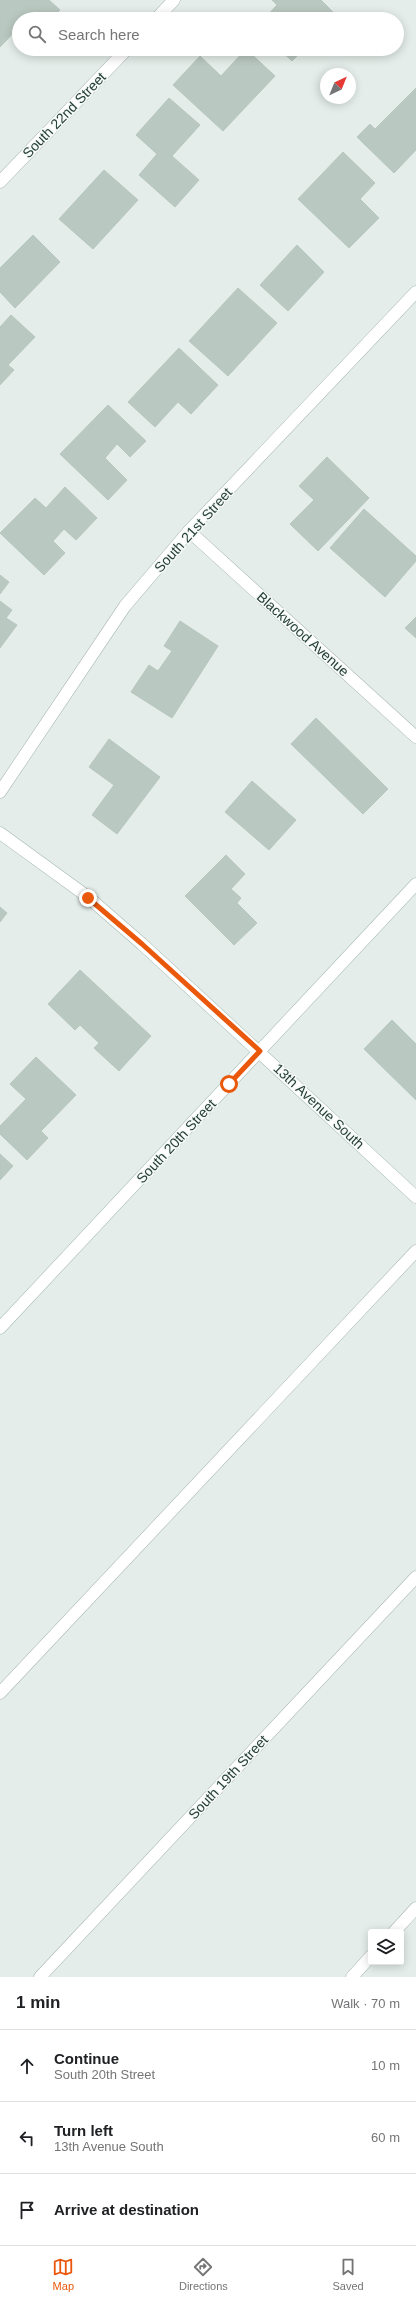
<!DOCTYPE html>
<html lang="en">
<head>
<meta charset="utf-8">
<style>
	:root { --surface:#fff; --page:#f6f6f6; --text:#202124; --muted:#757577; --line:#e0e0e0; --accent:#ea580c }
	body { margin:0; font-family:Arial,sans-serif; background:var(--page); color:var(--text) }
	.controls { position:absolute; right:12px; bottom:12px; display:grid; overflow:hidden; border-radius:4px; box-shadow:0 2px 10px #0003 }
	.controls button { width:36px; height:36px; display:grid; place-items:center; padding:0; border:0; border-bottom:1px solid var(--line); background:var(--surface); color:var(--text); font:20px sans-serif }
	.compass { position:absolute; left:320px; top:68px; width:36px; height:36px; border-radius:50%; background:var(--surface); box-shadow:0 2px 10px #0003; rotate:43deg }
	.stop { position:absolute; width:12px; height:12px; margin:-9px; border:3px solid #ea580c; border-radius:50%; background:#fff }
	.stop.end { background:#ea580c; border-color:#fff; box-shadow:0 1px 4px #0008 }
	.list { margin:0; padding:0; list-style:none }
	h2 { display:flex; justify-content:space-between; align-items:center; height:52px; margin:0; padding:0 16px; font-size:17px }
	h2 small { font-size:13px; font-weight:400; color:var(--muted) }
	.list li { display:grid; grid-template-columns:26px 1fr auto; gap:12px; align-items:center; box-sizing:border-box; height:72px; padding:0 16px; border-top:1px solid var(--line) }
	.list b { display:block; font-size:15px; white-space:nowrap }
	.list p { margin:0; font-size:13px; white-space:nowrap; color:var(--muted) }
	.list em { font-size:13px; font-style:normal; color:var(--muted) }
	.icon { flex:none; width:22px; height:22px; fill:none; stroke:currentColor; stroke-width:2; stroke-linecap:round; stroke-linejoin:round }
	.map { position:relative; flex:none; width:416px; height:1977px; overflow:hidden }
	.search { position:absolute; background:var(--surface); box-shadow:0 2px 10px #0003; left:12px; right:12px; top:12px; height:44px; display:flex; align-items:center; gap:10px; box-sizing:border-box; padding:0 14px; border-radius:22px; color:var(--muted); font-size:15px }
	.sheet { height:268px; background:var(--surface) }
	nav { display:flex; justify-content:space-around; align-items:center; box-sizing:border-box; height:56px; border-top:1px solid var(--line); background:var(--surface); font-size:11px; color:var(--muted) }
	nav a { display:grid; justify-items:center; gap:2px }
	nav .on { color:var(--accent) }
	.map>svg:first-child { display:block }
	.building { fill:#b9c8c1; stroke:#b7c6bf }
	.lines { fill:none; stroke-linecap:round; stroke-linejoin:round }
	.lane-casing { stroke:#a7b5b0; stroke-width:13 }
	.street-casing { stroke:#a7b5b0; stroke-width:13 }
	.secondary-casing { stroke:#a3b8b0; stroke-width:13 }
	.lane { stroke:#fff; stroke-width:12 }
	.street { stroke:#fff; stroke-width:12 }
	.secondary { stroke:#fff; stroke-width:12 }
	.route { stroke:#ea580c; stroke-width:5 }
	.labels { text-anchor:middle; stroke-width:3; stroke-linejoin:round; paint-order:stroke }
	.street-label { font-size:14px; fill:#243e36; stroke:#f5f9f7 }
</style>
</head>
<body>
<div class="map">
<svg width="416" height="1977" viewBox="0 0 416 1977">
	<rect width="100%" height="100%" fill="#e4ede9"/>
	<g class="building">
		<path d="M0 0H49L60 10 51 19H19V27L0 47Z"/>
		<path d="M272 0H321L336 15 332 19H264L277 5Z"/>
		<path d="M246 49 275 76 223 131 173 85 200 56 221 76Z"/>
		<path d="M279 49H304L292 61Z"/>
		<path d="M416 88V150L394 173 357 137 370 124 375 129Z"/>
		<path d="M169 98 200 125 172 156 199 180 175 207 139 175 157 154 136 135Z"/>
		<path d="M343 152 375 183 360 199 379 218 349 248 298 199Z"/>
		<path d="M104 170 138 200 93 249 59 219Z"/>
		<path d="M33 235 60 262 15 308 0 292V268Z"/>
		<path d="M297 245 324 272 288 311 260 285Z"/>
		<path d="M238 288 277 323 228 376 189 341Z"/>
		<path d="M11 315 35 337 8 365 14 370 0 385V327Z"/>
		<path d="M179 348 218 385 191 414 178 402 155 427 128 402Z"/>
		<path d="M108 405 146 441 130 457 117 444 105 458 127 480 108 500 60 454Z"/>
		<path d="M327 457 369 498 318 551 290 524 314 500 299 486Z"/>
		<path d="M65 487 97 518 76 540 64 529 53 541 65 553 44 575 0 533 35 498 46 508Z"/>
		<path d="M364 509 416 556V561L385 597 330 548Z"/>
		<path d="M0 575 9 582 0 594Z"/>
		<path d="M0 601 12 610 6 618 17 625 0 648Z"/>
		<path d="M416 617V638L405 628Z"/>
		<path d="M180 621 218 646 172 718 131 692 149 665 158 671 172 651 164 646Z"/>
		<path d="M316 718 388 789 363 814 291 744Z"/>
		<path d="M109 739 160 777 117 834 92 815 114 785 89 767Z"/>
		<path d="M252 781 296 820 269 850 225 812Z"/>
		<path d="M226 855 245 874 231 889 241 898 237 903 257 923 234 945 185 896Z"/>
		<path d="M0 907 7 913 0 922Z"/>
		<path d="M80 970 151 1036 119 1071 94 1048 99 1043 80 1025 75 1030 48 1004Z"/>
		<path d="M392 1020 416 1044V1100L364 1049Z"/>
		<path d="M36 1057 76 1095 41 1131 48 1138 27 1160 0 1134V1126L26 1099 10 1084Z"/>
		<path d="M0 1154 13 1166 0 1180Z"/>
	</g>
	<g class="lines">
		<defs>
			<g id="lane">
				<path d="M0 1693 416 1251"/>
				<path d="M394 1932 416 1908"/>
				<path d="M352 1977 371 1956"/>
			</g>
			<g id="street">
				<path d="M156 19 174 0"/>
				<path d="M0 182 127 49"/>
				<path d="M189 531 416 737"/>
				<path d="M0 792 125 606 189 531 416 292"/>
				<path d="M40 1977 416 1577"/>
			</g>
			<g id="secondary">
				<path d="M0 833 88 897 142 944 416 1197"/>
				<path d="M0 1328 416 884"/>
			</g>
		</defs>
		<use href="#lane" class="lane-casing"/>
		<use href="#street" class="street-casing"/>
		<use href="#secondary" class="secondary-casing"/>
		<use href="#lane" class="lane"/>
		<use href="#street" class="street"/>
		<use href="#secondary" class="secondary"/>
	</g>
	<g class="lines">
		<path class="route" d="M88 898 142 944 260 1051 229 1084"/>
	</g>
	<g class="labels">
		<g class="street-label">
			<text transform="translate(64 115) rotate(-46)" y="5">South 22nd Street</text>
			<text transform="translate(193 530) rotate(-48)" y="5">South 21st Street</text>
			<text transform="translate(303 634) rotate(42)" y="5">Blackwood Avenue</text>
			<text transform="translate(319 1106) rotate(43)" y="5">13th Avenue South</text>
			<text transform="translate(176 1141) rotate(-47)" y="5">South 20th Street</text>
			<text transform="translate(228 1777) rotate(-47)" y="5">South 19th Street</text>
		</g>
	</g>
</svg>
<div class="controls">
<button><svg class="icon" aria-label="layers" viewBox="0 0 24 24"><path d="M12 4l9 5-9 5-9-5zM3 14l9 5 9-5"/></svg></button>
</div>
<svg class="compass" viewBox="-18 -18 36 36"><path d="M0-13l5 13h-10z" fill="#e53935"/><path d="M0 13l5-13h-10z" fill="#757577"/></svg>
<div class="stop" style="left:229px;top:1084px"></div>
<div class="stop end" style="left:88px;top:898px"></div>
<div class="search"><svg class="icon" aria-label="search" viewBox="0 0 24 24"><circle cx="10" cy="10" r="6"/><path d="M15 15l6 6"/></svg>Search here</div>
</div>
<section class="sheet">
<h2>1 min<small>Walk · 70 m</small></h2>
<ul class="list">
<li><svg class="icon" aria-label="ahead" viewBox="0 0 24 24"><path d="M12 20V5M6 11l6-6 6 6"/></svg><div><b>Continue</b><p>South 20th Street</p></div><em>10 m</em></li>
<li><svg class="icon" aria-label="left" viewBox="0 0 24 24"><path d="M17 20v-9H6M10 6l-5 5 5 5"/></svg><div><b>Turn left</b><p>13th Avenue South</p></div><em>60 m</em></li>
<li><svg class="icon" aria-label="arrive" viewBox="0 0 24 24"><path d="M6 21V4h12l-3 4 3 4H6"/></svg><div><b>Arrive at destination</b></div></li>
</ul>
</section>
<nav>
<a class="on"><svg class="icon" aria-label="map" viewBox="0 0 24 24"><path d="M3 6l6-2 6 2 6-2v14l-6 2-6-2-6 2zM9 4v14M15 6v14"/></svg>Map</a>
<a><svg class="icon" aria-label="directions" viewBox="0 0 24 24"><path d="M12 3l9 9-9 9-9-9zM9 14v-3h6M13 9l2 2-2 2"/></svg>Directions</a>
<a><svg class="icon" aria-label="saved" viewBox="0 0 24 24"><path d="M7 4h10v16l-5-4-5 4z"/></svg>Saved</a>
</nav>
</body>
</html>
